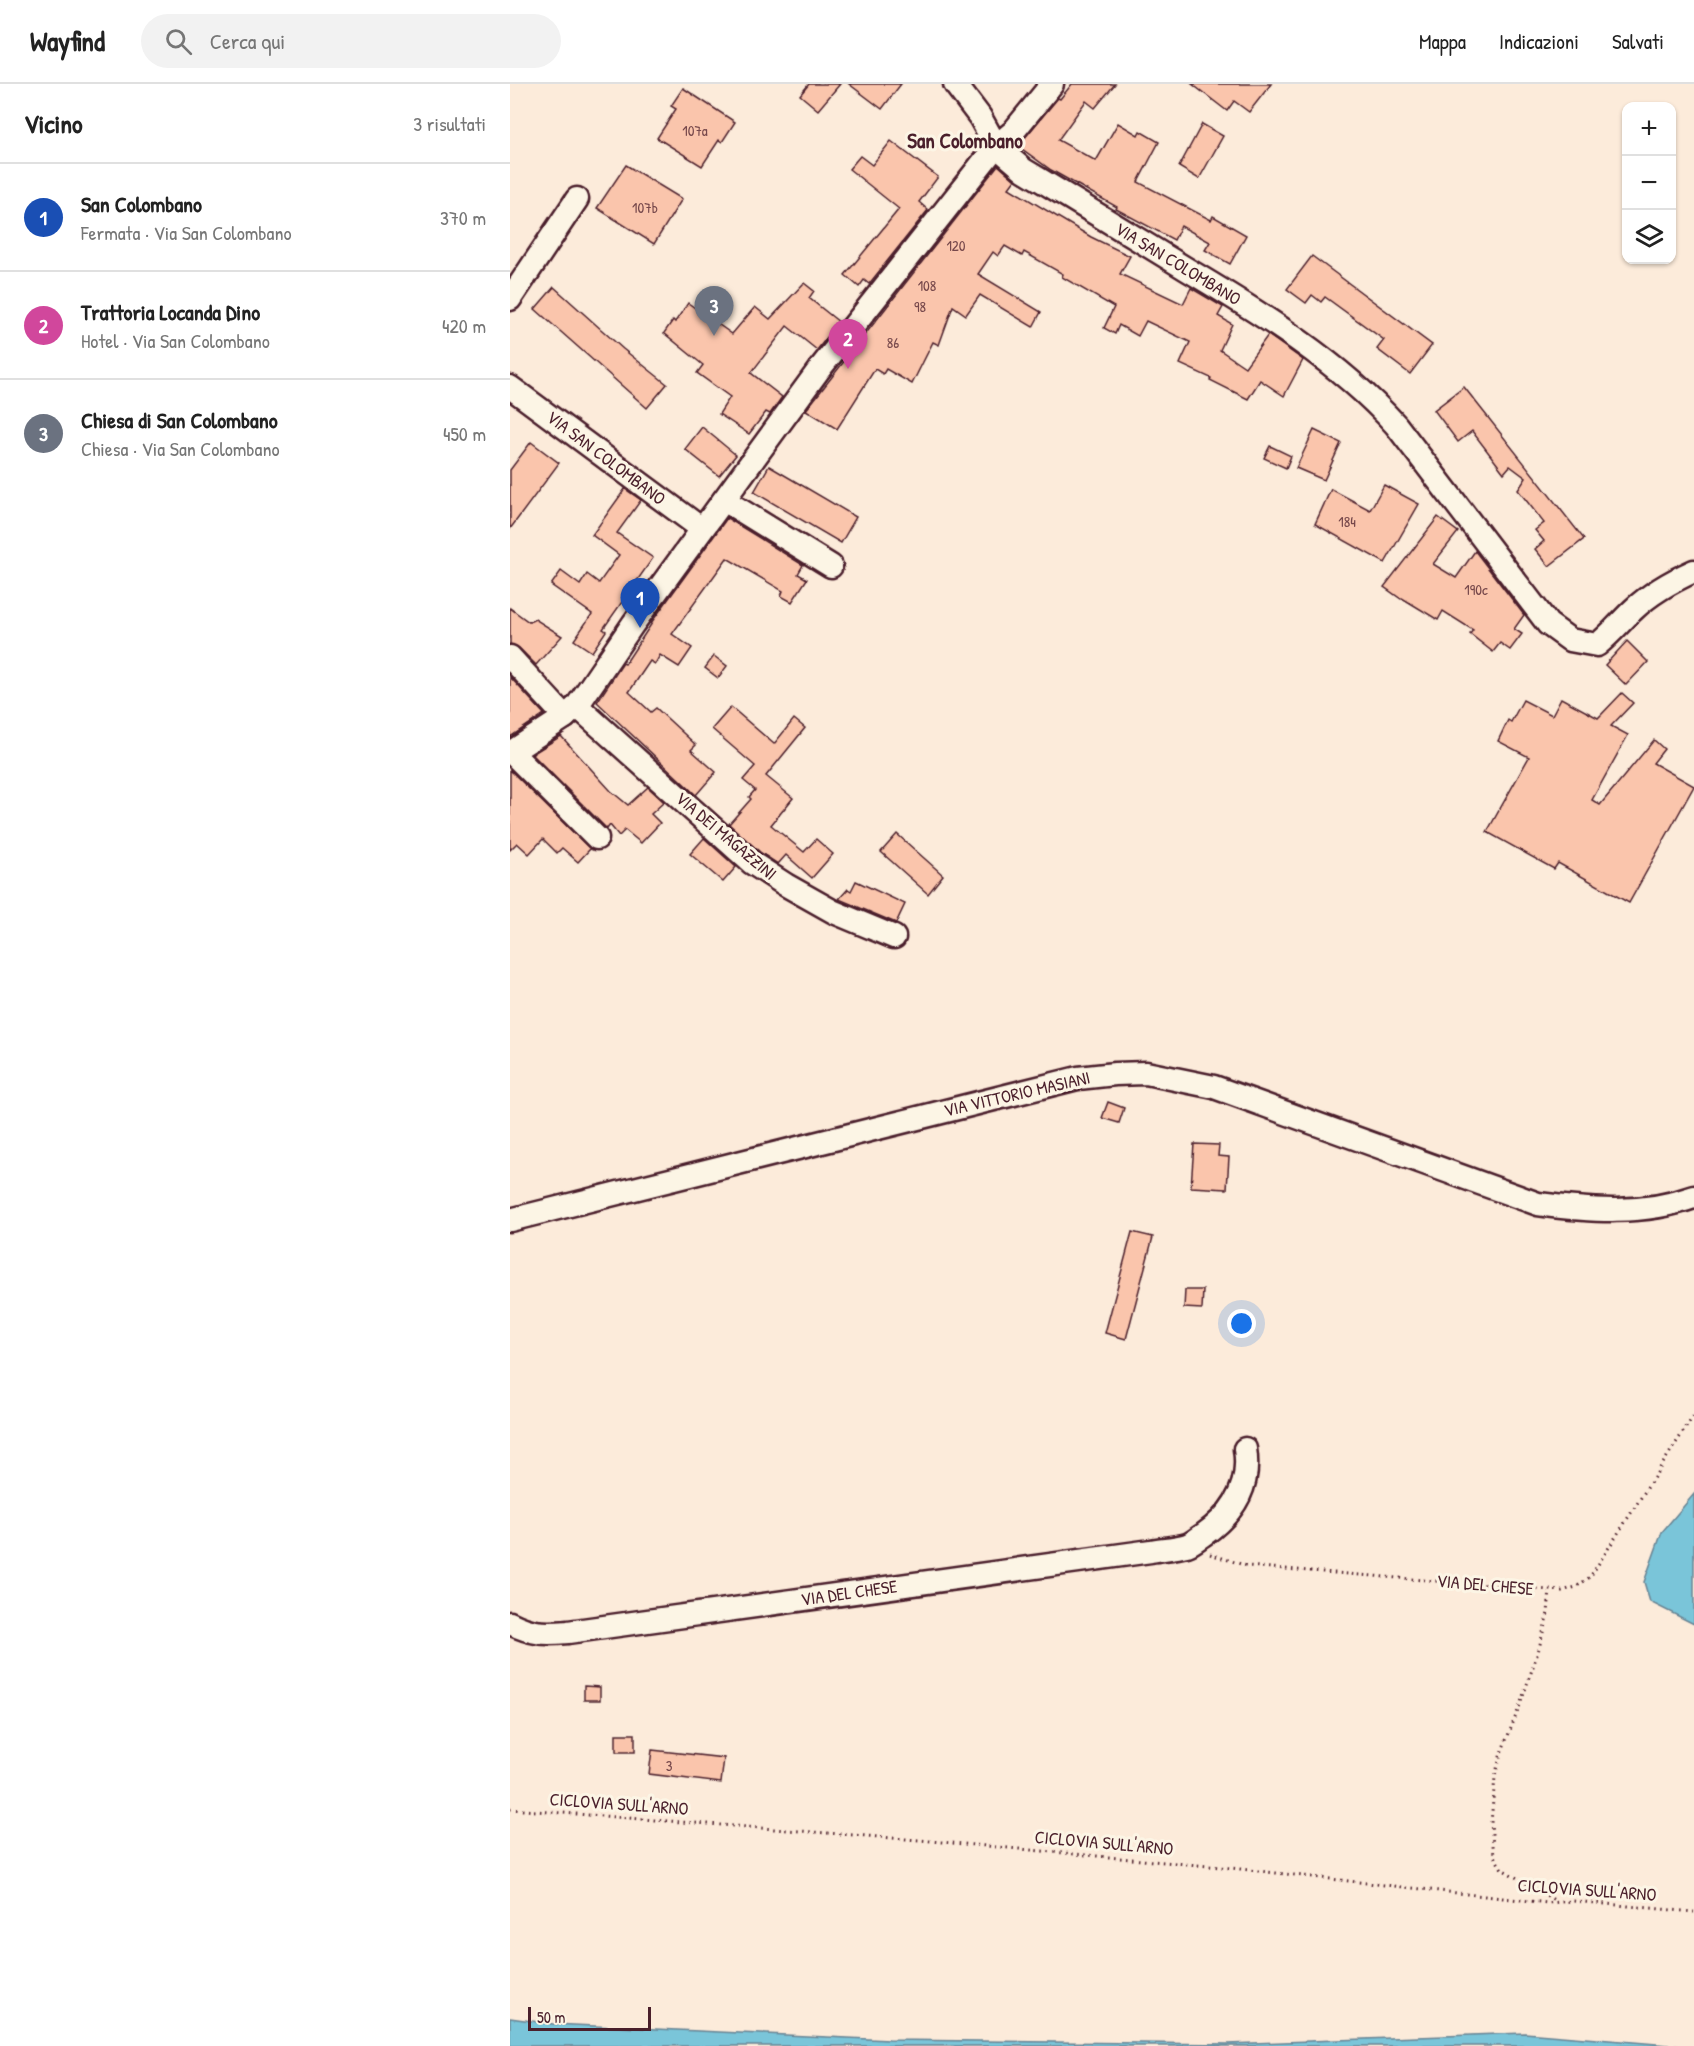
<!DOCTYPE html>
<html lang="it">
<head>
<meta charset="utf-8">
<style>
	:root { --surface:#fff; --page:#f2f2f2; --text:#222; --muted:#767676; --line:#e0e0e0; --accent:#c8321e }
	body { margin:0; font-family:"Patrick Hand",sans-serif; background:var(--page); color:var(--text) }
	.controls { position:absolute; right:18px; top:18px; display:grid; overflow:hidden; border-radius:12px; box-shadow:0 2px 4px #0004 }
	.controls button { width:54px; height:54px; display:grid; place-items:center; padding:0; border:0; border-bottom:2px solid var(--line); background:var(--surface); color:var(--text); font:30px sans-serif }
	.scale { position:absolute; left:18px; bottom:15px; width:123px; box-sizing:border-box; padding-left:6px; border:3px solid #4a1f2b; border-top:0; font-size:16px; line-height:21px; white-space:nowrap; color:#4a1f2b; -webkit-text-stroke:4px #fcf5e5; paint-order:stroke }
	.you { position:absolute; left:732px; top:1240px; width:21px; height:21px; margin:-15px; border:4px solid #fff; border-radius:50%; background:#1a73e8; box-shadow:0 0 0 9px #1a73e833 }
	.badge { display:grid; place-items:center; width:39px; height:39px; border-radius:50%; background:var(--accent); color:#fff; font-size:20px; font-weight:700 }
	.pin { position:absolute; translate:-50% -50px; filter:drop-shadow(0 2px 3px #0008) }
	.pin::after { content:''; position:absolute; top:32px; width:21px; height:18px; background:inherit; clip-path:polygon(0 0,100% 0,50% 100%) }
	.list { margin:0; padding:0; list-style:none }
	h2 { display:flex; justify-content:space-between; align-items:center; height:78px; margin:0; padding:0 24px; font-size:26px }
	h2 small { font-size:20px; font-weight:400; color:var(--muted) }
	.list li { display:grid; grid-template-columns:39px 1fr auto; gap:18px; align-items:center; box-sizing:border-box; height:108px; padding:0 24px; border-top:2px solid var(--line) }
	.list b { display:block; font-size:22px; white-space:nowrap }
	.list p { margin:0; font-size:20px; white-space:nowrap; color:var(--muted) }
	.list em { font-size:20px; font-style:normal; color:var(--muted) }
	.icon { flex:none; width:33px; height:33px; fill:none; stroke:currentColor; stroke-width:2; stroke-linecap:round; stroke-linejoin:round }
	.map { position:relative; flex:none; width:1184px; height:1962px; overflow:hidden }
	header { display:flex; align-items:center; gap:36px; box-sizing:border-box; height:84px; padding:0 30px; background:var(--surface); border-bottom:2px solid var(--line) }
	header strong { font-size:28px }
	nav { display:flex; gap:33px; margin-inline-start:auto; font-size:21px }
	.search { width:420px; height:54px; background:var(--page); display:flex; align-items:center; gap:15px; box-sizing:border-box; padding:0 21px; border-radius:33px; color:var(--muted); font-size:22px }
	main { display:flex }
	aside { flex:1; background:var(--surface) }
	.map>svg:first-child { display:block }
	.water { fill:#7ac5d9; stroke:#678393; stroke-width:1.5 }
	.building { fill:#fac5ac; stroke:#4a1f2b; stroke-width:1.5 }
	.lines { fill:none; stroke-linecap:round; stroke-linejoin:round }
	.minor-casing { stroke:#4a1f2b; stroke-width:27 }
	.path { stroke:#4a1f2b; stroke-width:3; stroke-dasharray:1.5 4.5; stroke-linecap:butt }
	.minor { stroke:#fcf5e5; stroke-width:22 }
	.labels { text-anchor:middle; stroke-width:6; stroke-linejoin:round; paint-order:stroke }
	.number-label { font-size:15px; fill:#76484b }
	.street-label { font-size:18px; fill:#4a1f2b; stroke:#fcf5e5 }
	.quarter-label { font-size:21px; font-weight:bold; fill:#4a1f2b; stroke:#fcf5e5 }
</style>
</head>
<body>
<header>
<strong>Wayfind</strong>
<div class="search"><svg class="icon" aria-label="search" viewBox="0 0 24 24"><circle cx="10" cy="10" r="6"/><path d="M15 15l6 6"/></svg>Cerca qui</div>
<nav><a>Mappa</a><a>Indicazioni</a><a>Salvati</a></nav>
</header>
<main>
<aside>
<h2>Vicino<small>3 risultati</small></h2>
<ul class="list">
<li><span class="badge" style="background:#1a4fb4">1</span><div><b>San Colombano</b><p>Fermata · Via San Colombano</p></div><em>370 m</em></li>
<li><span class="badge" style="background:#d1479c">2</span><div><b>Trattoria Locanda Dino</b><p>Hotel · Via San Colombano</p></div><em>420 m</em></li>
<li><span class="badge" style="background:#6b7280">3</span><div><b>Chiesa di San Colombano</b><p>Chiesa · Via San Colombano</p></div><em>450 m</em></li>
</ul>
</aside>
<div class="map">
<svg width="1184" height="1962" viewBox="0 0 1184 1962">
	<rect width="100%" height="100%" fill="#fcebda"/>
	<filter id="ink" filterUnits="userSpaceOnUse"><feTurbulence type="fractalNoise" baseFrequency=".0167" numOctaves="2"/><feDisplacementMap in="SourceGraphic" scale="12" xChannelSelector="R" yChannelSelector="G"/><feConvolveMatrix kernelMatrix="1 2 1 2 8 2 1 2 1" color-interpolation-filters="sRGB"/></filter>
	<g filter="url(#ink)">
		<g class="water">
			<path d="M1184 1410V1540L1140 1518 1134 1498 1152 1448Z"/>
			<path d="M0 1934 43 1940 379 1956 718 1960 1015 1949 1171 1962H0Z"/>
		</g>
		<g class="building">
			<path d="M299 0H330L308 26 290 11Z"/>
			<path d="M339 0H391L372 25Z"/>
			<path d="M562 0H605L585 24 576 17 548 56 586 77 608 39 628 51 630 47 649 58 628 98 701 136 703 132 736 151 720 180 695 166 700 158 671 142 664 156 606 125 607 123 541 86 508 62 548 14 550 15Z"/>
			<path d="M682 0H761L739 28 724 17 717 27Z"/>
			<path d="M173 4 225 38 212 58 209 56 192 82 147 54 166 25 161 22Z"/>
			<path d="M692 40 713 52 689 95 669 83Z"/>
			<path d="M381 57 428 93 409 118 418 126 359 200 354 196 349 203 335 191 389 125 339 85 350 72 362 81Z"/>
			<path d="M116 81 172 115 144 160 87 124Z"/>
			<path d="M488 81 505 96 499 104 581 153 620 172 610 190 673 220 681 204 713 223 708 232 722 240 710 266 735 283 758 251 793 276 774 312 750 296 738 315 700 296 701 294 670 280 680 258 636 237 628 252 609 241 605 250 594 244 604 223 552 193 553 190 514 168 512 172 495 162 488 172 483 168 468 190 531 228 523 243 470 211 456 231 443 222 429 261 423 258 402 300 376 285 373 290 365 285 327 345 296 326Z"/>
			<path d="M802 172 922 261 900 290 867 265 874 256 815 213 811 218 802 211 796 219 777 205Z"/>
			<path d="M294 199 304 207 299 214 329 238 307 266 277 242 241 289 272 313 260 330 256 328 239 350 209 330 220 313 187 289 193 281 154 249 163 236 165 238 178 219 222 250 245 223 260 235Z"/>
			<path d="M44 203 113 265 157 300 137 324 25 225Z"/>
			<path d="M954 303 1074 455 1039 482 1025 465 1034 457 1025 446 1034 439 1008 406 1016 394 1000 382 994 389 962 347 948 358 924 326Z"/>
			<path d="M192 343 226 371 209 392 175 365Z"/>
			<path d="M804 346 831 359 814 396 786 384Z"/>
			<path d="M21 358 49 379 0 445V386Z"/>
			<path d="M760 362 781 372 776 384 754 374Z"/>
			<path d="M259 382 346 433 331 459 244 408Z"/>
			<path d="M874 401 909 420 875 479 805 440 821 405 860 426Z"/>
			<path d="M115 405 131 416 107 449 143 474 93 545 96 547 82 568 64 556 82 530 41 501 51 487 70 501 77 490 89 499 109 471 82 451Z"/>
			<path d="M928 433 948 448 923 480 946 494 965 467 1014 531 1004 545 1012 550 1000 566 990 559 983 568 960 550 963 546 933 527 928 536 892 514 891 515 874 503Z"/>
			<path d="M217 434 293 481 288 490 297 495 282 518 271 512 273 507 217 474 162 550 182 564 169 583 150 571 145 580 140 577 119 608 141 628 146 624 186 661 181 666 206 688 186 711 87 618 113 579 115 580 142 539H141Z"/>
			<path d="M0 524 19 538 25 535 52 552 26 581 9 564 0 560Z"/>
			<path d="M1117 557 1138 578 1116 601 1095 581Z"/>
			<path d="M204 572 217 582 208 594 195 584Z"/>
			<path d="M0 593 34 630 0 653Z"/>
			<path d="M1112 609 1123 619 1101 642 1118 651 1082 716 1090 721 1144 656 1154 665 1143 679 1184 702 1119 819 1048 779 1044 785 977 748 1019 673 988 657 998 636 1001 638 1013 616 1042 631 1051 614 1088 634Z"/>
			<path d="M221 623 264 660 284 635 295 644 256 692 283 714 261 741 294 768 306 755 323 770 302 794 276 771 268 780 250 768 219 740 241 715 239 713 245 706 233 696 245 682 202 645Z"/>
			<path d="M51 652 101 707 118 721 138 703 154 718 141 730 150 739 131 759 115 746 109 752 100 741 97 745 22 670Z"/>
			<path d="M0 686 80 765 68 778 52 764 47 769 33 755 19 770 7 759 0 766Z"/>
			<path d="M387 750 433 791 418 810 371 768Z"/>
			<path d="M194 754 226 783 213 798 180 770Z"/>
			<path d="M346 797 395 820 386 839 329 815 338 805 341 807Z"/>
			<path d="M598 1018 614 1024 609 1039 592 1034Z"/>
			<path d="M684 1060 709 1061 708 1072 719 1073 717 1105 681 1103Z"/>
			<path d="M622 1148 643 1153 616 1255 595 1249Z"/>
			<path d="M675 1206H693L692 1225 674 1224Z"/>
			<path d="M74 1602 90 1603V1616H74Z"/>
			<rect x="106" y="1650" width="19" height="18"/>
			<path d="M142 1666 214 1674 211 1699 139 1690Z"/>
		</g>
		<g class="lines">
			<defs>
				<g id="minor">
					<path d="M445 0 470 33 486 62 514 86C569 119 624 153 678 186 752 230 828 277 886 341L1038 540 1060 556 1087 561C1101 550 1111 537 1124 525 1142 508 1162 497 1184 487"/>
					<path d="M0 215 67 115"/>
					<path d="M0 303 192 445"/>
					<path d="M214 416 321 482"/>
					<path d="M0 573 55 633"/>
					<path d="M67 622 242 779 276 801 324 828 384 853"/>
					<path d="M1 668 87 754"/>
					<path d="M0 669 55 633 67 622 123 540 308 287 486 62 503 48 542 0"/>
					<path d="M0 1136 568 994 605 990 636 989 704 1003 1028 1120C1080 1127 1134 1131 1184 1113"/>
					<path d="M0 1539C22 1550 34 1550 58 1548L641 1467C653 1465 666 1464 677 1461 683 1459 688 1454 693 1451 723 1430 741 1402 735 1365"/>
				</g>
			</defs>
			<use href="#minor" class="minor-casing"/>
			<g class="path">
				<path d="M700 1470 737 1482 1052 1507 1066 1503 1080 1493 1184 1331"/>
				<path d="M1040 1506 1038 1529 1028 1568 1009 1624 991 1669 985 1693 981 1739 984 1772 992 1785 1046 1817"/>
				<path d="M0 1725 409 1756 721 1784 1038 1819 1063 1817 1184 1828"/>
			</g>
			<use href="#minor" class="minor"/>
		</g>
	</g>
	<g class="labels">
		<g class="number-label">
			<text x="185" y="52">107a</text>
			<text x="135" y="129">107b</text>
			<text x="446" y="167">120</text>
			<text x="417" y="207">108</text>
			<text x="410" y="228">98</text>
			<text x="383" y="264">86</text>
			<text x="837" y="443">184</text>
			<text x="966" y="511">190c</text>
			<text x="159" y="1687">3</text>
		</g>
		<g class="street-label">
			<text transform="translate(668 180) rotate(31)" y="6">VIA SAN COLOMBANO</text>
			<text transform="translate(96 374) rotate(37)" y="6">VIA SAN COLOMBANO</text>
			<text transform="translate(216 752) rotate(40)" y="6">VIA DEI MAGAZZINI</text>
			<text transform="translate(507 1010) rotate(-13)" y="6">VIA VITTORIO MASIANI</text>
			<text transform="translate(975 1501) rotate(5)" y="6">VIA DEL CHESE</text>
			<text transform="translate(339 1509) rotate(-8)" y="6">VIA DEL CHESE</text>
			<text transform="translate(109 1720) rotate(4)" y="6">CICLOVIA SULL'ARNO</text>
			<text transform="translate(594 1759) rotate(5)" y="6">CICLOVIA SULL'ARNO</text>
			<text transform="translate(1077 1806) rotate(4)" y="6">CICLOVIA SULL'ARNO</text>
		</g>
		<g class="quarter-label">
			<text x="455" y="64">San Colombano</text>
		</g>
	</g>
</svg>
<div class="controls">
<button>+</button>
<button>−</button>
<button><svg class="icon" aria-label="layers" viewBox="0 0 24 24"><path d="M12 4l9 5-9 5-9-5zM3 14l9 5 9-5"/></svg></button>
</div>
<div class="scale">50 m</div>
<div class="you"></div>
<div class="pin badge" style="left:130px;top:544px;background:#1a4fb4">1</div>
<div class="pin badge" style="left:338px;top:285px;background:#d1479c">2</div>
<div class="pin badge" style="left:204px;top:252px;background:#6b7280">3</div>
</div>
</main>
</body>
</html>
